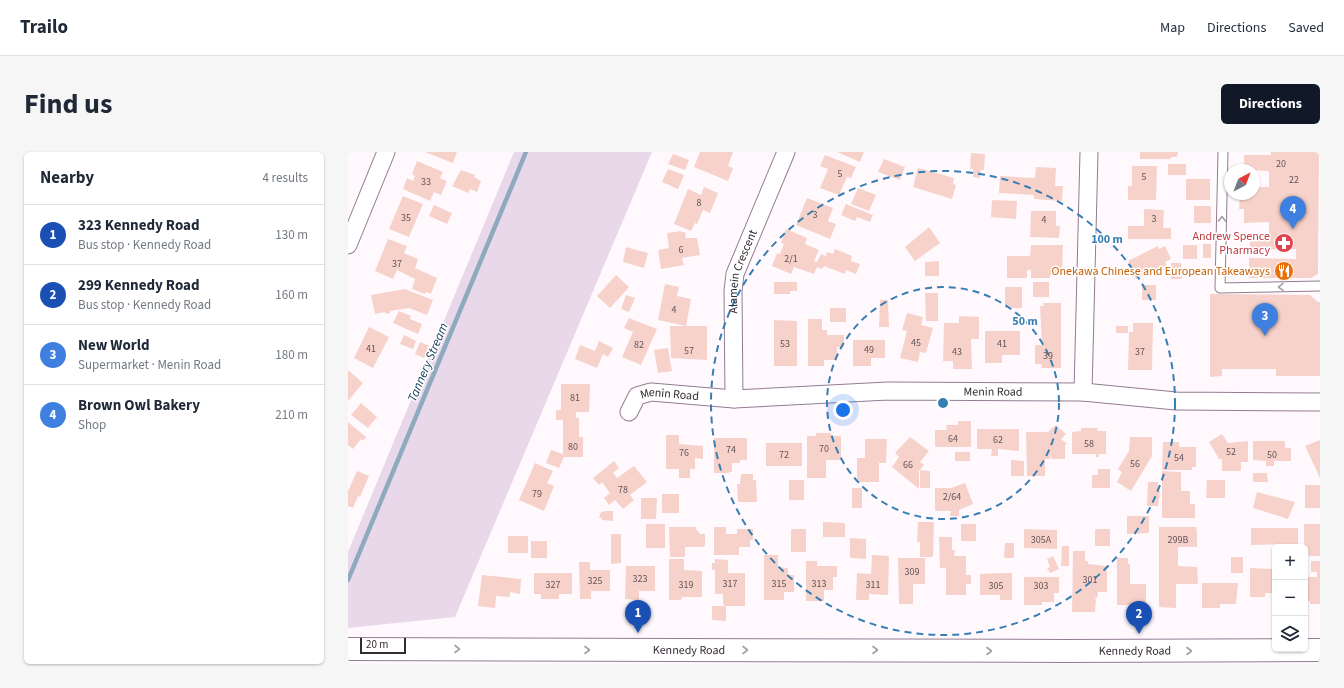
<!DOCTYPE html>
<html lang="en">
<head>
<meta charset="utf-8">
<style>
	:root { --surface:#fff; --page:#f6f6f7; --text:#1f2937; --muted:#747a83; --line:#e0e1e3; --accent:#111827 }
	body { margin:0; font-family:"Source Sans 3",sans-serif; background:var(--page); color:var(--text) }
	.controls { position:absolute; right:12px; bottom:12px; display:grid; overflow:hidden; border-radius:6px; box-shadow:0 1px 3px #0004 }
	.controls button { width:36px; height:36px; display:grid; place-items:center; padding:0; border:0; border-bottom:1px solid var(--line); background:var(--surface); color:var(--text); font:20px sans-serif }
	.compass { position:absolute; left:876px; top:12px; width:36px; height:36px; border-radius:50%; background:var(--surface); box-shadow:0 1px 3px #0004; rotate:42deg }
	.scale { position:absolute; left:12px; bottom:10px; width:46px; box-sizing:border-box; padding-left:4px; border:2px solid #332a33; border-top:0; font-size:11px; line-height:14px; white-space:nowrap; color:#332a33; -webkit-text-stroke:3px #fff; paint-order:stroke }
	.you { position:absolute; left:495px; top:258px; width:14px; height:14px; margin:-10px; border:3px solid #fff; border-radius:50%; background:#1a73e8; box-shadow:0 0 0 6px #1a73e833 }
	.badge { display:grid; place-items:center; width:26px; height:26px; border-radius:50%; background:var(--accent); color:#fff; font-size:13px; font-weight:700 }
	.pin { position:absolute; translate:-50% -33px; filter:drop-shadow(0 1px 2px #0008) }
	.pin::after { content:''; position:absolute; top:21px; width:14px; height:12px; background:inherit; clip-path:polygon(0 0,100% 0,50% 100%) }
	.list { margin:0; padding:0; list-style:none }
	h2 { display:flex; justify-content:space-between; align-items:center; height:52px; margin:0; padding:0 16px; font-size:17px }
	h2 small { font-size:13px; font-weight:400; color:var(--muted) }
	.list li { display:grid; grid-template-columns:26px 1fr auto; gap:12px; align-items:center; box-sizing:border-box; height:60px; padding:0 16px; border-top:1px solid var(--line) }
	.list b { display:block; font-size:15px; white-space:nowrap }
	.list p { margin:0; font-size:13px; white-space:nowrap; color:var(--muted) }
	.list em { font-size:13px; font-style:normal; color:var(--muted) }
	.icon { flex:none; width:22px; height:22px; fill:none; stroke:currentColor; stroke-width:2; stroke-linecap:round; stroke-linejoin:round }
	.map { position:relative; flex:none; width:972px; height:512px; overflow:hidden; border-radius:6px }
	header { display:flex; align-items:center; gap:24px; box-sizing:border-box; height:56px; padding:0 20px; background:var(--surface); border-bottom:1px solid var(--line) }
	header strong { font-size:19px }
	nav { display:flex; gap:22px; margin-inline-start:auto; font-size:14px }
	.intro { display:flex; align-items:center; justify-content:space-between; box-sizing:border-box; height:96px; padding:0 24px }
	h1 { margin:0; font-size:28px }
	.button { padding:10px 18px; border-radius:6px; background:var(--accent); color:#fff; font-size:14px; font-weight:700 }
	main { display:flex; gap:24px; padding:0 24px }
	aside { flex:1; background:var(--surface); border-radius:6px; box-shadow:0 1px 3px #0004 }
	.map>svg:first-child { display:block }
	.green { fill:#e9d8e9 }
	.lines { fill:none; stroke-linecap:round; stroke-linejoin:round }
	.stream { stroke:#8fa9bf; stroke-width:4.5 }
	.building { fill:#f7d2ca }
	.lane-casing { stroke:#927c92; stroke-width:11 }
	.street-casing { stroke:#927c92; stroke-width:19 }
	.secondary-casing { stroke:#927c92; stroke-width:24 }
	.lane { stroke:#fff; stroke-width:9 }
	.street { stroke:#fff; stroke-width:17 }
	.secondary { stroke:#fff; stroke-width:22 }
	.oneway { stroke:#a39fa3 }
	.ring { fill:none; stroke:#377eb3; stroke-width:2; stroke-dasharray:7 5 }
	.labels { text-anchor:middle; stroke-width:3; stroke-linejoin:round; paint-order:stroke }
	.number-label { font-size:10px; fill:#645459 }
	.health-label { font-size:12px; fill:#be3a42; stroke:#fff; text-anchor:end }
	.food-label { font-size:12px; fill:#c56008; stroke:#fff; text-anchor:end }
	.street-label { font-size:12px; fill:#332a33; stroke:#fff }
	.water-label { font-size:13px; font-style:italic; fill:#164162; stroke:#fff }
	.centre { fill:#377eb3; stroke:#fff; stroke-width:2 }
	.ring-label { font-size:12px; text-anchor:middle; font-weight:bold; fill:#377eb3; stroke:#fff; stroke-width:3; stroke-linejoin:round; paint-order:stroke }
</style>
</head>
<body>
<header>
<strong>Trailo</strong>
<nav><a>Map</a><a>Directions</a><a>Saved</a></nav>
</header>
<div class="intro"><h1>Find us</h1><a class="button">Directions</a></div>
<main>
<aside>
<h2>Nearby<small>4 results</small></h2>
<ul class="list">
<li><span class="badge" style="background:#1a4fb4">1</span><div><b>323 Kennedy Road</b><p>Bus stop · Kennedy Road</p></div><em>130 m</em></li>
<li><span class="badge" style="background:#1a4fb4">2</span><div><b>299 Kennedy Road</b><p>Bus stop · Kennedy Road</p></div><em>160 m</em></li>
<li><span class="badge" style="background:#3f7fe0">3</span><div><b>New World</b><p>Supermarket · Menin Road</p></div><em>180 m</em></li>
<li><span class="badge" style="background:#3f7fe0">4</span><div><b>Brown Owl Bakery</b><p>Shop</p></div><em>210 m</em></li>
</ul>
</aside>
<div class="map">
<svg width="972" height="512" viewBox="0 0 972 512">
	<rect width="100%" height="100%" fill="#fff9fe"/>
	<path class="green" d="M166 0H304L107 465 0 476V400Z"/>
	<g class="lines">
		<path class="stream" d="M0 428 178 0"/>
	</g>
	<g class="building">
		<path d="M77 0H109L105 11Z"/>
		<path d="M352 0H385L380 14 385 16 380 29 346 15Z"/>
		<path d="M489 0H516L512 10Z"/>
		<path d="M792 0H830L829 5H823V7H792Z"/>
		<path d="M923 0H971L970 122 963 126H901V106L948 107V97L902 98V84H921V70L896 71V57H891L892 42H906V35H921V19L896 18V3H923Z"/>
		<path d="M623 1 637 2 636 18H633L632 26 625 25V17H622Z"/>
		<path d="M325 2 341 8 337 18 320 12Z"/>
		<path d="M477 3 508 15 503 26 499 25 491 43 472 36 480 17 472 14Z"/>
		<path d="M536 7 557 15 552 28 530 20Z"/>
		<path d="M69 9 95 20 92 26 99 29 93 43 86 40 82 49 55 37 59 26 65 29 67 24 64 22Z"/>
		<rect x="820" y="12" width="18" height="11"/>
		<path d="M784 14H809L808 48H780V34H784Z"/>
		<path d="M688 15 708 16 707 34H715L714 49 686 47V43L651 41 652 24 687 26Z"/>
		<path d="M570 16 606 26 605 32 608 33 604 47 565 35Z"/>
		<path d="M320 17 336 23 330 37 314 30Z"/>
		<path d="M113 18 127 23 126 25 133 29 129 40 122 37 120 41 104 34Z"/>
		<rect x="838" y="27" width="24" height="21"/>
		<path d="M356 35 370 41 362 61 355 58 349 72 347 71 343 79 326 72 340 37 353 43Z"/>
		<path d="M510 36 528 43 521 59 503 52Z"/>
		<path d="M55 44 75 52 61 85 41 77Z"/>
		<path d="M459 46 485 56 480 69 488 72 482 87 448 73Z"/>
		<path d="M644 48 669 49 668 67 643 65Z"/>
		<path d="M498 52 525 63 522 70 509 65 507 69 493 63Z"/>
		<path d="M86 53 104 61 99 72 81 64Z"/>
		<rect x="846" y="54" width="17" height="17"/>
		<path d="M796 57 816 58 815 76H823V87H780V74H796Z"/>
		<path d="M683 59H708V74H712L711 86 682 85Z"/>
		<path d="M581 75 592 91 567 109 557 95Z"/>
		<path d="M438 77 459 86 457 92 471 98 466 109 469 110 473 102 478 104 479 100 485 102 487 97 504 104 503 109 512 112 508 122 498 118 497 122 476 114 474 117 469 115 466 122 446 115 443 122 424 114 429 101 432 102 436 92 433 91Z"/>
		<path d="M333 79V80H337L338 86H349L352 103 334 106 336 113 313 117 310 98 321 96 319 81Z"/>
		<path d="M40 87 59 94 56 101 70 107 67 116 89 126 83 142 78 140 77 142 64 137 67 127 49 118 45 127 27 119Z"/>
		<rect x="855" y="92" width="8" height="14"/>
		<path d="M683 93H715L714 123H702V126H683V118H679V126H659V104H682Z"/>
		<rect x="835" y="93" width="14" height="14"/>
		<path d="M810 94 811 97 817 94 823 107 817 110 819 113 788 127 780 109Z"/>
		<path d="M278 95 300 101 296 116 275 110Z"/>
		<path d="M591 109V124H577V110Z"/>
		<path d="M823 111H833L834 127H823Z"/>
		<path d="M268 123 281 135 262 156 249 144Z"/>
		<path d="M426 130H449V139H442V142H426Z"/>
		<rect x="685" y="130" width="16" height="15"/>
		<path d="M317 132 331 135 329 144 343 147 338 174 310 168Z"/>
		<rect x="794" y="133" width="14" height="15"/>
		<rect x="657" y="135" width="17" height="21"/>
		<path d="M57 137 85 148 79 163 61 156 42 159V161L38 162 37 160 27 162 23 143Z"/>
		<path d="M577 141H590V169H578Z"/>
		<path d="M862 142 962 143 970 150H972V224H928V217H874V224L862 225Z"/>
		<path d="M278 143 287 146 281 160 273 157Z"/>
		<path d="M532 148H540L541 175H531Z"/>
		<path d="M695 151H713V216H693L694 212H687V193H694L692 154H696Z"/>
		<rect x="482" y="156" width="16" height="14"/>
		<path d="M51 159 63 164 62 167 74 172 70 182 45 171Z"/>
		<path d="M559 161 575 165 573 173 585 176 578 201 572 200 570 210 552 206 559 179 554 178Z"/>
		<path d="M611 164 631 165V187H623L624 217H605V209H595L596 171H611Z"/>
		<path d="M281 166 309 177 293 213 274 205 285 180 276 176Z"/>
		<path d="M460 167H474V178H479V183H496V195H489V208H476V214H460Z"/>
		<path d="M426 168 449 169V214H426Z"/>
		<path d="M785 171H805L804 218H780L781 180H785Z"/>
		<path d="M322 174H359V208L323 206Z"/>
		<rect x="768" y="174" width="12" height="7"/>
		<path d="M21 175 41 185 25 216 6 206Z"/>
		<path d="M637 179H672V203H654V211H637Z"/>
		<path d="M56 183 68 189 65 197 52 192Z"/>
		<path d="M505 188H537V206H523V214H505Z"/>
		<path d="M251 189 265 196 260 205 255 202 249 216 227 207 232 193 247 199Z"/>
		<path d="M72 190 81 194 76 206 67 202Z"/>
		<path d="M320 196 324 219 310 221 306 198Z"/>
		<path d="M0 218 15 231 0 249Z"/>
		<path d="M213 232H242L241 260H228V266H231V285H235V305H216L211 316 198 311 203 298 215 302V268H208V258H213Z"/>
		<path d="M13 251 29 265 20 276 3 263Z"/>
		<path d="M610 269H623V295H587V278H599L598 273H610Z"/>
		<path d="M0 270 18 285 15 289 13 287 5 297 0 293Z"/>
		<path d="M708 273 718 282 713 287 719 292 717 293V307H704L702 304V307H697V324H679L678 280H700Z"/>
		<path d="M733 276H750L749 279H758V302H751V305H748V302H724V280L733 279Z"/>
		<path d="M629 277H671V299L650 297V304H643L644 297H629Z"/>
		<path d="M468 281H483V284H493V308H478V326H459V284H468Z"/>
		<path d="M874 282 880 291 900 289V310H893V319H874V307H871L861 290Z"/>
		<path d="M318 283H331V292L355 294V307L347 306V317H342V326H331V317H318Z"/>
		<path d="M562 285 581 299 572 310 576 313 571 319V337L544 315 551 305 547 301Z"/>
		<path d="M782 285H804V304L783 339 769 330 774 320 770 317 781 299Z"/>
		<path d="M366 286H399V308H392V311H384V320H381V321H366Z"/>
		<path d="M517 287H539L538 311H531V330H509V306H517Z"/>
		<path d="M972 288V326L957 294Z"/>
		<path d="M905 289H937V296H943V309H926V314H918V309L905 308Z"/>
		<path d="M815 290H831V295H848V315H844V318H814Z"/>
		<rect x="418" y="291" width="36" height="23"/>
		<rect x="607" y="300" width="15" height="9"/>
		<path d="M663 308 676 309V324H663Z"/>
		<path d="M266 309 271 316 265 321 269 326 286 314 299 330 282 343 286 348 275 357 267 348 261 353 256 346 262 341 254 330 251 333 245 326Z"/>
		<path d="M187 311 205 319 199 331 206 334 196 359 171 348Z"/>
		<path d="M750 317H762V336H744V323H750Z"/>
		<path d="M572 318 582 319V336H572Z"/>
		<path d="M9 319 21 324 12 345 10 344 5 356 0 354V339Z"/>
		<path d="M814 319 833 320V339H842V352H847V366H814Z"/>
		<path d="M905 321H919L920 330H905Z"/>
		<path d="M393 322H405V328H408L409 350H390L389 332H392Z"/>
		<rect x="441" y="328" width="15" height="20"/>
		<path d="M859 328H877V346H858Z"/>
		<path d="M800 330H810V339H812L810 354H799Z"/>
		<path d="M617 331 625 352 611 358V364H602L603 359H587V336H603Z"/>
		<rect x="957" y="333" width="15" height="23"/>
		<rect x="504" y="336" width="10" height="20"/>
		<path d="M909 340 947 350 940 367 905 356Z"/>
		<rect x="314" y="342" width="17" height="19"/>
		<path d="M293 346H309L308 367H293Z"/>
		<path d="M258 359H265V369L254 368V366H251L253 360Z"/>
		<path d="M779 364H801V381L779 382Z"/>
		<path d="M475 370 497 371V385H475Z"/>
		<path d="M570 370H586L585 405H572V390H569Z"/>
		<rect x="298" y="372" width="19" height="24"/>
		<rect x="613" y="372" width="15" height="17"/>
		<path d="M956 372H972V404H961L960 396 956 395Z"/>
		<path d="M321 375H348V377L352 382H357V393L355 395H337V405H322Z"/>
		<path d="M366 375H378V382H389V377H405V388H402V395H391V403H366Z"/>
		<path d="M811 375H848L849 379V395H830V414L849 415 850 432H828V456L811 455Z"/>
		<path d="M903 376H950V392L903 393Z"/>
		<rect x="443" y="377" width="15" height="23"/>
		<path d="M676 377 709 378V397L676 396Z"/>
		<rect x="747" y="377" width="15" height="17"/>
		<path d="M263 382H273V411L263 412Z"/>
		<rect x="160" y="384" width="20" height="17"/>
		<path d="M591 385H604V398H607L606 404H618V423H623V432H618V443H598V416H592Z"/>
		<path d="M502 386 518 387V407L502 406Z"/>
		<rect x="183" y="389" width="16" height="17"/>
		<path d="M657 391H666V406H656Z"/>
		<path d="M714 394H721V414H713Z"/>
		<path d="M725 399H737V409H740V412L759 414V440H750L749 446H745L748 447 747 460H724Z"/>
		<path d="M416 403H430V415L440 416V423H446V440H436V448H416Z"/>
		<path d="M524 403 541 404 540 443 521 442V448H508L509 421 523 422Z"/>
		<path d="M705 404 711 417 702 421 699 416 702 415 699 407Z"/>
		<rect x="883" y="405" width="12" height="16"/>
		<path d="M550 406H577V432H565V452H551Z"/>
		<path d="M769 406H780V412H782V432H798V453H769Z"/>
		<path d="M321 407H336V418L354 419V445H334L333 448H321Z"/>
		<path d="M367 407 380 408V421H397V454H377L375 452V442H367V418H364V411H367Z"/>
		<path d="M458 409H469V414H489V425H485V438H476V449H458Z"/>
		<path d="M963 409H972V452H962V449H957V425H969V420H963Z"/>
		<path d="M231 410H242V418H262V439H243V447H232Z"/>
		<path d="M278 414H307V439H291V448L277 447Z"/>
		<path d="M902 416 927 417V441H917V445H902Z"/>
		<path d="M186 421H224V442H211V447H193V442H186Z"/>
		<path d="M653 421H664V448H652V443H632V422Z"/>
		<path d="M134 423 173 427 172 442 162 440V445L148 444 147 456 130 454Z"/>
		<path d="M676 425H711V441H706V450H694V453H676Z"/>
		<path d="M854 431H890L888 452H872V456H854Z"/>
		<path d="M364 454H378V469L364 468Z"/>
	</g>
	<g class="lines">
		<defs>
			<path id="lane" d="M875 0 872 136 972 134"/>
			<g id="street">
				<path d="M0 93 38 0"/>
				<path d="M735 240 741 0"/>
				<path id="s1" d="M386 247 385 139 387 122 438 0"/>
				<path id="s2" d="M281 260 289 244 303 240 386 247 540 239 735 240 828 249 972 250"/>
			</g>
			<g id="secondary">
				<path id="s3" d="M0 497 717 499 972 498"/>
			</g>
		</defs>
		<use href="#lane" class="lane-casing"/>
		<use href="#street" class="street-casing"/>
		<use href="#secondary" class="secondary-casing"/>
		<use href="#lane" class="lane"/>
		<use href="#street" class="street"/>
		<use href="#secondary" class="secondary"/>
	</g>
	<defs><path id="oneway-chevron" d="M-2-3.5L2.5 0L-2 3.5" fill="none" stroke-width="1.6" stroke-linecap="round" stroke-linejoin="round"/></defs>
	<g class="oneway">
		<use href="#oneway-chevron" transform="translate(874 67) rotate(-89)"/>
		<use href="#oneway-chevron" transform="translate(933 135) rotate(179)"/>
		<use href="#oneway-chevron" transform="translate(109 497)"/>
		<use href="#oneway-chevron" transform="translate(239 498)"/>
		<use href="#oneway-chevron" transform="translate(397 498)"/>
		<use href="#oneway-chevron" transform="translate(527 498)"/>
		<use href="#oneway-chevron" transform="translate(641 499)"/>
		<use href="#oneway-chevron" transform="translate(841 499)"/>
	</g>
	<g class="ring">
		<circle cx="595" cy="251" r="116"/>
		<circle cx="595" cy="251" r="232"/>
	</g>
	<defs>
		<symbol id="pharmacy-disc" viewBox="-11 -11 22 22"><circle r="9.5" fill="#e0444e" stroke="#fff"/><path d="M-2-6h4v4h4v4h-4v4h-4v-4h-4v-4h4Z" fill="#fff"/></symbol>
		<symbol id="restaurant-disc" viewBox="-11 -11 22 22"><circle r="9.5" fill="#e8710a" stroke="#fff"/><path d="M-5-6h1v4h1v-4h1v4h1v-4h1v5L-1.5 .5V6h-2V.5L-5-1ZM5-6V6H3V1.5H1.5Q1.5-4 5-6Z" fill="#fff"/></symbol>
	</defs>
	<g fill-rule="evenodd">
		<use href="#pharmacy-disc" x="925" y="80" width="22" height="22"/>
		<use href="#restaurant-disc" x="925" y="108" width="22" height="22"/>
	</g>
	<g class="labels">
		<g class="number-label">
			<text x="933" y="15">20</text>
			<text x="492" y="25">5</text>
			<text x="796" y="28">5</text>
			<text x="946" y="31">22</text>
			<text x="78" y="33">33</text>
			<text x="351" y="54">8</text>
			<text x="467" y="66">3</text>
			<text x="58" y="69">35</text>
			<text x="806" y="70">3</text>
			<text x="696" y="71">4</text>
			<text x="333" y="101">6</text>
			<text x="443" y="110">2/1</text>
			<text x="49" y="115">37</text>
			<text x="326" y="161">4</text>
			<text x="568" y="194">45</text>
			<text x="437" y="195">53</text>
			<text x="654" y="195">41</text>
			<text x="291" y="196">82</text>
			<text x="23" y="200">41</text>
			<text x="521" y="201">49</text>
			<text x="341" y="202">57</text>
			<text x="609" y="203">43</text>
			<text x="792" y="203">37</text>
			<text x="700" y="207">39</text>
			<text x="227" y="249">81</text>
			<text x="605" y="290">64</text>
			<text x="650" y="291">62</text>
			<text x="741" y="295">58</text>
			<text x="225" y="298">80</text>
			<text x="476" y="300">70</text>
			<text x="383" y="301">74</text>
			<text x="883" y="303">52</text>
			<text x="336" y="304">76</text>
			<text x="436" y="306">72</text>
			<text x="924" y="306">50</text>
			<text x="831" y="309">54</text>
			<text x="787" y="315">56</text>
			<text x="560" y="316">66</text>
			<text x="275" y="341">78</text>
			<text x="189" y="345">79</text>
			<text x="604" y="348">2/64</text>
			<text x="693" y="391">305A</text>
			<text x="830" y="391">299B</text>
			<text x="564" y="423">309</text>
			<text x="292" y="430">323</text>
			<text x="742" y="431">301</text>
			<text x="247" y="432">325</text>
			<text x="382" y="435">317</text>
			<text x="431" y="435">315</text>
			<text x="471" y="435">313</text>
			<text x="205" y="436">327</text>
			<text x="338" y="436">319</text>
			<text x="525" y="436">311</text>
			<text x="648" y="437">305</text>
			<text x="693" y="437">303</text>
		</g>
		<g class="health-label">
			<text x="922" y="88">Andrew Spence<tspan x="922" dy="14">Pharmacy</tspan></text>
		</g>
		<g class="food-label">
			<text x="922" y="123">Onekawa Chinese and European Takeaways</text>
		</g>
		<g class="street-label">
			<text dy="4" stroke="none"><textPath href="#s1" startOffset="129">Alamein Crescent</textPath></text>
			<text dy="4" stroke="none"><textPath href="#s2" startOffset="375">Menin Road</textPath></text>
			<text dy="4" stroke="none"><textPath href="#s2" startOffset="51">Menin Road</textPath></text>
			<text dy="4" stroke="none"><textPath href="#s3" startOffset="341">Kennedy Road</textPath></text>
			<text dy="4" stroke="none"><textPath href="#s3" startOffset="787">Kennedy Road</textPath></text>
		</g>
		<g class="water-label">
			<text transform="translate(79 210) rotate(-67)" y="5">Tannery Stream</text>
		</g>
	</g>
	<circle cx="595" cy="251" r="6" class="centre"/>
	<g class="ring-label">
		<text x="759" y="91">100 m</text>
		<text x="677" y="173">50 m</text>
	</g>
</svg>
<div class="controls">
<button>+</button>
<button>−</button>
<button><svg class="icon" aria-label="layers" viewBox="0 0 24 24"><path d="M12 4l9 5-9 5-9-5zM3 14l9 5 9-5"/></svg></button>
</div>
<svg class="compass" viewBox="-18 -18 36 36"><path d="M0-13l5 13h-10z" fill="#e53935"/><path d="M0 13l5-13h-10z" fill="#747a83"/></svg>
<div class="scale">20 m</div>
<div class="you"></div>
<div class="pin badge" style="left:290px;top:481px;background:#1a4fb4">1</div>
<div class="pin badge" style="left:791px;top:482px;background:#1a4fb4">2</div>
<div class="pin badge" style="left:917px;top:184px;background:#3f7fe0">3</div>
<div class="pin badge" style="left:945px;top:77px;background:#3f7fe0">4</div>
</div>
</main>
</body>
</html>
